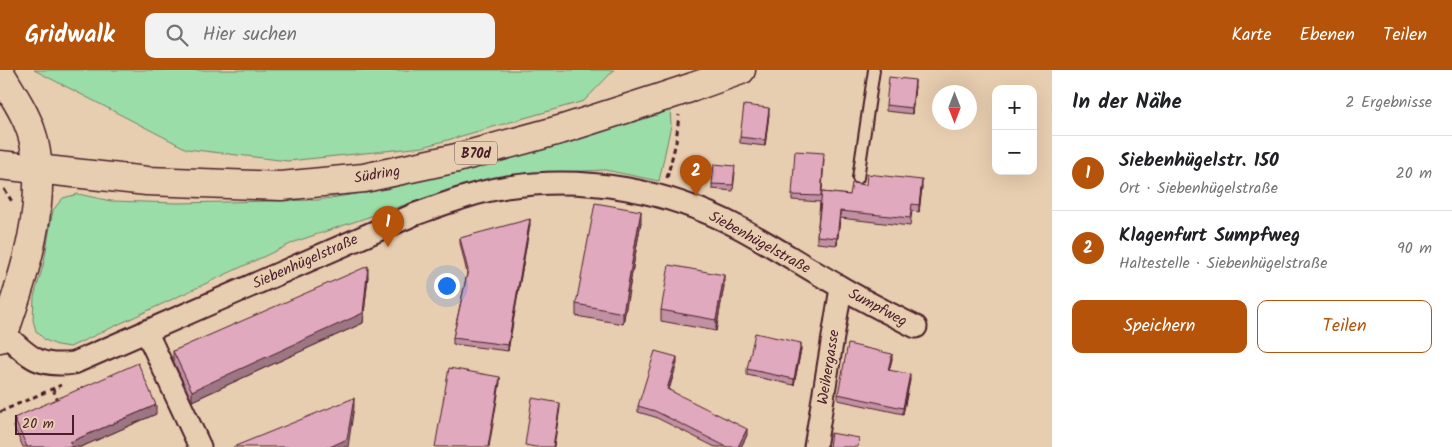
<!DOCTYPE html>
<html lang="de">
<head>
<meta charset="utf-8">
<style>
	:root { --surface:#fff; --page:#f2f2f2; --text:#202124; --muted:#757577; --line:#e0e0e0; --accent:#b45309 }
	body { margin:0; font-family:Kalam,sans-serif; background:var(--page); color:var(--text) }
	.controls { position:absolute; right:15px; top:15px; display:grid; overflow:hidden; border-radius:10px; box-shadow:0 5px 20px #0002 }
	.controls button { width:45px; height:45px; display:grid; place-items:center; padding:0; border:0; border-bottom:1px solid var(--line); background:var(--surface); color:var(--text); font:25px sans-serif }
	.compass { position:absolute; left:932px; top:15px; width:45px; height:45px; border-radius:50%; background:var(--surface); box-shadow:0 5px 20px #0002; rotate:180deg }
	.scale { position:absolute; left:15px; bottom:12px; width:59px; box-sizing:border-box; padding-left:5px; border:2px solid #4a1f2b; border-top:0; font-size:14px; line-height:18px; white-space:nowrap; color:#4a1f2b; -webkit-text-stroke:4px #e8ceb0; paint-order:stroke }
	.you { position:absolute; left:446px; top:215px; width:18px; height:18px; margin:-12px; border:4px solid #fff; border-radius:50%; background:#1a73e8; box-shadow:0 0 0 8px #1a73e833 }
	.badge { display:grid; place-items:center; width:32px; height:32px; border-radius:50%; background:var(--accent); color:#fff; font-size:16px; font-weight:700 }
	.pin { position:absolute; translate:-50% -41px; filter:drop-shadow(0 1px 2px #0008) }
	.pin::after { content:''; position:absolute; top:26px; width:18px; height:15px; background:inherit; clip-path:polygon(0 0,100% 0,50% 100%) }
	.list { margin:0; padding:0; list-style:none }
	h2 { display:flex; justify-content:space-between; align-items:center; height:65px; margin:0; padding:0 20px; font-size:21px }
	h2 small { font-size:16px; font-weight:400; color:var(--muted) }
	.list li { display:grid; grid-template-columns:32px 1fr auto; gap:15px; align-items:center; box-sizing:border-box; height:75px; padding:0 20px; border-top:1px solid var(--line) }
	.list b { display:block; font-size:19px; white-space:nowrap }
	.list p { margin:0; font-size:16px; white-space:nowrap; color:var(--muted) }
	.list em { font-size:16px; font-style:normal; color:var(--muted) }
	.actions { display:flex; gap:10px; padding:15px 20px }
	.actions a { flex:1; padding:11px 0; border:1px solid var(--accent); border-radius:10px; text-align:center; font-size:18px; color:var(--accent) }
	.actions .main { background:var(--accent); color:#fff }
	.icon { flex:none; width:28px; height:28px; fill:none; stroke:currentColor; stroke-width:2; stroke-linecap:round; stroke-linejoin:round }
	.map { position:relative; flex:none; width:1052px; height:377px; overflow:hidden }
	header { display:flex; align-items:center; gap:30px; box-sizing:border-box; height:70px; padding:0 25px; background:var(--accent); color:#fff }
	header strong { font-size:24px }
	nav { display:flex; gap:28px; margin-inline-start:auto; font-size:18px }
	.search { width:350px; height:45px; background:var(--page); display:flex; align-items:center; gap:12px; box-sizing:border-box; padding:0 18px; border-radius:10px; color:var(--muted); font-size:19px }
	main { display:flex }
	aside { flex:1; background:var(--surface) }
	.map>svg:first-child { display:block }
	.green { fill:#9bdda8; stroke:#727e6a }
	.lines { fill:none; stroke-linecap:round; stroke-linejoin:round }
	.lane-casing { stroke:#4a1f2b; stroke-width:14 }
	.street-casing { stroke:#4a1f2b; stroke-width:25 }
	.secondary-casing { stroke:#4a1f2b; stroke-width:31 }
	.primary-casing { stroke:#4a1f2b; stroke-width:31 }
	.path { stroke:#4a1f2b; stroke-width:3; stroke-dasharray:5 4; stroke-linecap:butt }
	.lane { stroke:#e8ceb0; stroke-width:10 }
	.street { stroke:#e8ceb0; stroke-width:21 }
	.secondary { stroke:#e8ceb0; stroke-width:28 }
	.primary { stroke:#e8ceb0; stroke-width:28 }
	.primary-bridge-casing { stroke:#4a1f2b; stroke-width:31; stroke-linecap:butt }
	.primary-bridge { stroke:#e8ceb0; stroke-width:28 }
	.wall { fill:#c191a3; stroke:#4a1f2b }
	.shaded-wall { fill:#9d7684; stroke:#4a1f2b }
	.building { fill:#e0a9bd; stroke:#4a1f2b }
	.labels { text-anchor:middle; stroke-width:4; stroke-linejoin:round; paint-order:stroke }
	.shield { fill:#e8ceb0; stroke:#795453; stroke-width:1 }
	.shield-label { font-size:14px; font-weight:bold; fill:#4a1f2b }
	.street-label { font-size:15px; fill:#4a1f2b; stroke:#e8ceb0 }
</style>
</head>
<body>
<header>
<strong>Gridwalk</strong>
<div class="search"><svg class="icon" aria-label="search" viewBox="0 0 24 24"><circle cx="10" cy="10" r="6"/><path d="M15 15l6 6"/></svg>Hier suchen</div>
<nav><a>Karte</a><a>Ebenen</a><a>Teilen</a></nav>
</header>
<main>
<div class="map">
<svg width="1052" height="377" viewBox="0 0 1052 377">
	<rect width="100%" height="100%" fill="#e8ceb0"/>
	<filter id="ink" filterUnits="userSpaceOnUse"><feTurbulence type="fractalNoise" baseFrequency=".02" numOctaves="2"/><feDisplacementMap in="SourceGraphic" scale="10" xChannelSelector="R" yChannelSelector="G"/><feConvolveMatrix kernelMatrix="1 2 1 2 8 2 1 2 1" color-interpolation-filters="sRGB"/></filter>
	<g filter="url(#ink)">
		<g class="green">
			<path d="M34 0H614L584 31 423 77 288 91 187 79Z"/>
			<path d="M670 38 671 55 659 111 605 100 542 103 422 129 297 171 70 277 57 275 45 270 36 261 33 250 34 227 44 192 53 140 63 128 78 124 111 131 178 133 318 130 387 119 554 76Z"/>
		</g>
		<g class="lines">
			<defs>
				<path id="lane" d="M858 108 874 0"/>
				<g id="street">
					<path d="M146 261 200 377"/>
					<path d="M4 263C29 287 39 298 74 293L413 145C444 134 475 122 507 117 586 105 667 120 738 157 772 175 805 197 839 216 864 231 890 244 916 257"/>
					<path d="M815 377 841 218"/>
				</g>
				<path id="secondary" d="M0 3C12 24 29 47 34 72 48 133 24 206 4 263L0 268"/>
				<g id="primary">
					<path d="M693 17 741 0"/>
					<path d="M0 95 147 111 281 116 364 108 457 88 563 59 666 26"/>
				</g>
			</defs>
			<use href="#lane" class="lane-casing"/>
			<use href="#street" class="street-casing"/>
			<use href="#secondary" class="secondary-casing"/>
			<use href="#primary" class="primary-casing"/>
			<g class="path">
				<path d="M667 108 676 72 679 45"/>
				<path d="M4 119 13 133"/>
				<path d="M53 319 58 331"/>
				<path d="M0 342 61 315"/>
			</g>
			<use href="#lane" class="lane"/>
			<use href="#street" class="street"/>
			<use href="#secondary" class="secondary"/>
			<use href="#primary" class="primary"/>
			<defs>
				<path id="primary-bridge" d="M666 26 693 17"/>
			</defs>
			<use href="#primary-bridge" class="primary-bridge-casing"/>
			<use href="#primary-bridge" class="primary-bridge"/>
		</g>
		<g class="wall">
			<path d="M915 16 912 44 886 41V35Z"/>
			<path d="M769 44 765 76 740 73V67Z"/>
			<path d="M824 89 822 122 850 125 866 115 922 117 919 142 912 141 910 156 840 148 837 175 817 173V166L820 132 792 130V125Z"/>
			<path d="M735 102 733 121 712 119V114Z"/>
			<path d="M641 152 623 254 576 246V234Z"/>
			<path d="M530 154 508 281 453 274V268L467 203 460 173V168Z"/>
			<path d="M368 206 363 253 192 331 173 290V281Z"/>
			<path d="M724 216 716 261 661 251V240Z"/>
			<path d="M801 279 794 315 747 305V299Z"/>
			<path d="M892 289 889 300 910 310 903 344 838 330V324Z"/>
			<path d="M677 293 669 320 747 365 741 377H715L655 347 638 342V336Z"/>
			<path d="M156 344 81 377H23L14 357V348Z"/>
		</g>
		<g class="shaded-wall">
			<path d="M915 10V16L912 44V38Z"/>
			<path d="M769 38V44L765 76V70Z"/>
			<path d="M922 110V117L919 142V135Z"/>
			<path d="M641 141V152L623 254V243Z"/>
			<path d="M840 141V148L837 175V168Z"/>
			<path d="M530 149V154L508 281V275Z"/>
			<path d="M368 196V206L363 253 192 331V321Z"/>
			<path d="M724 205V216L716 261V250Z"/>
			<path d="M801 273V279L794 315V309Z"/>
			<path d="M892 284V289L888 306V300Z"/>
			<path d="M677 287V293L667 325V319Z"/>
			<path d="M910 304V310L903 344V338Z"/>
			<path d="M500 307V313L489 377H488Z"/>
			<path d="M354 328V337L348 377H330Z"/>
			<path d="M560 333V338L554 377H553Z"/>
			<path d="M156 335V344L81 377H70V372Z"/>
			<path d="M747 359V365L741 377H738Z"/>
		</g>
		<g class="building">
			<path d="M889 7 915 10 912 38 886 35Z"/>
			<path d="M744 35 769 38 765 70 740 67Z"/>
			<path d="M795 81 824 83 821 126 792 125Z"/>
			<path d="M714 94 735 96 733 115 712 114Z"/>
			<path d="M867 104 922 110 919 135 912 134 910 148 840 141 837 168 817 166 822 122 850 125 852 113 866 115Z"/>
			<path d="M595 133 641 141 623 243 576 234Z"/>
			<path d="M530 149 508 275 453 268 468 200 460 168Z"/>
			<path d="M669 195 724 205 716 250 661 240Z"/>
			<path d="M368 196 363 243 192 321 173 281Z"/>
			<path d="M755 263 801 273 794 309 747 299Z"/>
			<path d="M848 274 892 284 888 300 910 304 903 338 838 324Z"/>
			<path d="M655 281 677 287 667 319 747 359 738 377H727L655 341 638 336Z"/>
			<path d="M138 293 156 335 70 372 72 377H27L14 348Z"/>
			<path d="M449 298 500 307 488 377H435Z"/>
			<path d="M354 328 347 369 330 377H233Z"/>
			<path d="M532 328 560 333 553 377H535L525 375Z"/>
			<path d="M831 363 859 368 858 377H829Z"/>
		</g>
	</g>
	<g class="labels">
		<rect class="shield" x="455" y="71.5" width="42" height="23" rx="4"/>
		<g class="shield-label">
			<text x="476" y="88">B70d</text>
		</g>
		<g class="street-label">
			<text transform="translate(377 104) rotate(-10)" y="5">Südring</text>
			<text transform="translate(760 172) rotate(29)" y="5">Siebenhügelstraße</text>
			<text transform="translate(305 191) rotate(-24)" y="5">Siebenhügelstraße</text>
			<text transform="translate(878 237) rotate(28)" y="5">Sumpfweg</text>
			<text transform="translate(828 297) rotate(-81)" y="5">Weihergasse</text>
		</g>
	</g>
</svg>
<div class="controls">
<button>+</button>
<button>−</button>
</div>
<svg class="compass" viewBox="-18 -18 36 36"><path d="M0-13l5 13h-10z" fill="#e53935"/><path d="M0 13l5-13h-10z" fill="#757577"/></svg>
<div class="scale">20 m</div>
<div class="you"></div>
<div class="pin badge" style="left:388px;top:177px">1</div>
<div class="pin badge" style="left:696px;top:126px">2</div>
</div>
<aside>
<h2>In der Nähe<small>2 Ergebnisse</small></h2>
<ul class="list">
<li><span class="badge">1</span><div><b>Siebenhügelstr. 150</b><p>Ort · Siebenhügelstraße</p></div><em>20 m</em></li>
<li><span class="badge">2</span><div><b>Klagenfurt Sumpfweg</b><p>Haltestelle · Siebenhügelstraße</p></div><em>90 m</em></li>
</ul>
<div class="actions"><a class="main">Speichern</a><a>Teilen</a></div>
</aside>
</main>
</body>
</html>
